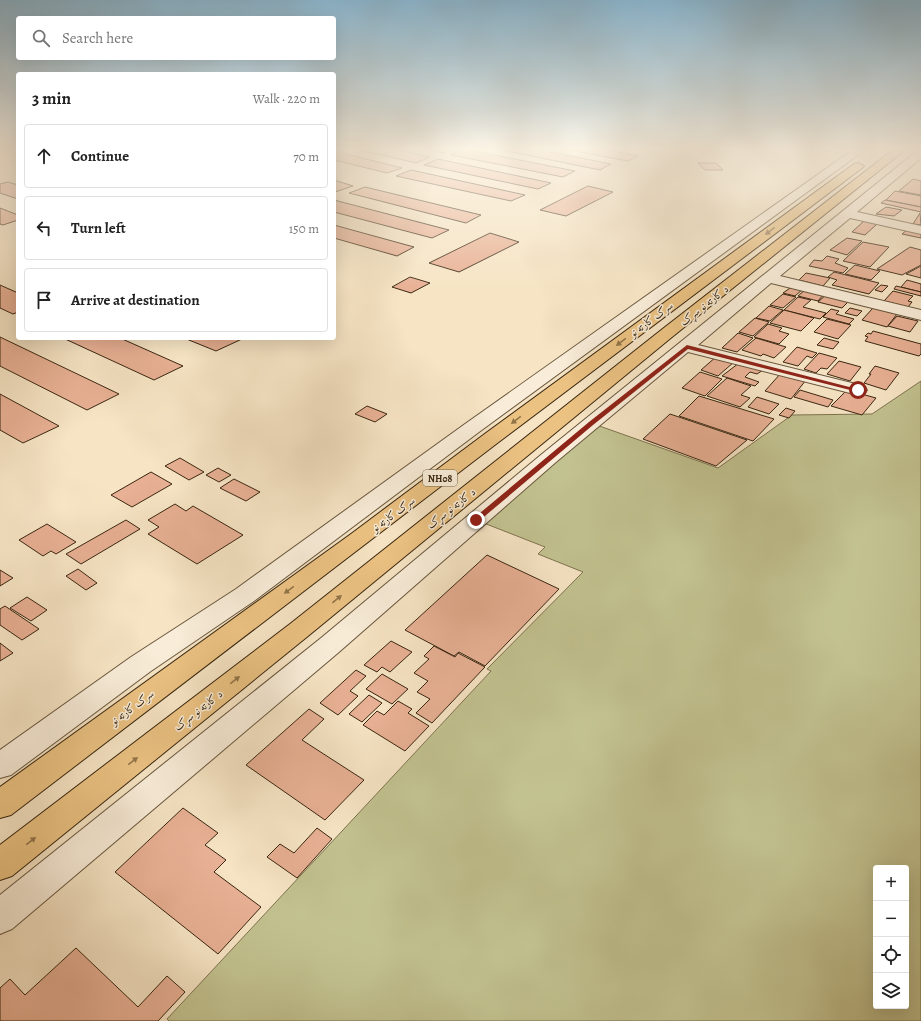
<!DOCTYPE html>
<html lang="en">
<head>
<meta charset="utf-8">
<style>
	:root { --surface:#fff; --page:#f2f2f2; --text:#222; --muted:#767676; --line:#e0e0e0 }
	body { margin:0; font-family:Alegreya,Amiri,serif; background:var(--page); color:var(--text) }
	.controls { position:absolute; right:12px; bottom:12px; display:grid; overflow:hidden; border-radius:4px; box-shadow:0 4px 16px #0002 }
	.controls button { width:36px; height:36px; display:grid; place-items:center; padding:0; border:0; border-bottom:1px solid var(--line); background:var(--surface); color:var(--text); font:20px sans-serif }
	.stop { position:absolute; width:12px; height:12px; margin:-9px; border:3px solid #8f2418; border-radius:50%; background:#fff }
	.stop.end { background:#8f2418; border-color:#fff; box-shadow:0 1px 4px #0008 }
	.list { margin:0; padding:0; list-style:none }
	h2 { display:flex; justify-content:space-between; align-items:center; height:52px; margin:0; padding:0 16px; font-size:17px }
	h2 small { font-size:13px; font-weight:400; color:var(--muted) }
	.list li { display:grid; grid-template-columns:26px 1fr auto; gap:12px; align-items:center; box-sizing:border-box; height:64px; margin:0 8px 8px; padding:0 8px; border:1px solid var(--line); border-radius:4px }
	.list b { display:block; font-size:15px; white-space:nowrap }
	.list em { font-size:13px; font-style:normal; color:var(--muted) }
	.icon { flex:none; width:22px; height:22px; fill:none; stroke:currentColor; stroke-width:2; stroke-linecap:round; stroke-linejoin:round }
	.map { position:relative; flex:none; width:921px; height:1021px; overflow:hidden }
	.search { position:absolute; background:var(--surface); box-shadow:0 4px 16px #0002; left:16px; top:16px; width:320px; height:44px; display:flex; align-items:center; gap:10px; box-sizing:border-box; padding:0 14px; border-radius:4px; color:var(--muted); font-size:15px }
	.panel { position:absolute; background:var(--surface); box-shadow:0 4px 16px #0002; left:16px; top:72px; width:320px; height:268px; border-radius:4px }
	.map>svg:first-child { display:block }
	.green { fill:#c2c290; stroke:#7e7450; fill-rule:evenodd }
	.building { fill:#e8b094; stroke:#392610 }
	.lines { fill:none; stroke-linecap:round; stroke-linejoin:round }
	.minor-casing { stroke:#68563d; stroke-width:2 }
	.highway-casing { stroke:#392610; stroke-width:2 }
	.minor { fill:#f9edd9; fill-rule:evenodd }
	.highway { fill:#ebc282; fill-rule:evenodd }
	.oneway { fill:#927449 }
	.route { fill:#8f2418 }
	.labels { text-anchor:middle; stroke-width:3; stroke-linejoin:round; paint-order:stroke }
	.shield { fill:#f9edd9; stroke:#73624c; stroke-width:1 }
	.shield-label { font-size:10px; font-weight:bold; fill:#392610 }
	.street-label { font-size:11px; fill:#392610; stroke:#f9edd9 }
</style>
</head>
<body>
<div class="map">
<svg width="921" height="1021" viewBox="0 0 921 1021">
	<rect width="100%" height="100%" fill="#f6e4c4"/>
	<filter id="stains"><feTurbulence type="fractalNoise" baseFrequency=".005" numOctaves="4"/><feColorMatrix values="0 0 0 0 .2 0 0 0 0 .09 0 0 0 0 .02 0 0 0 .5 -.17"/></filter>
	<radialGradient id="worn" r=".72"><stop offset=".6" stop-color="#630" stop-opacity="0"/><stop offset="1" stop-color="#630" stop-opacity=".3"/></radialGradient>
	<path class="green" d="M921 381V1021H169L167 1019 491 671 487 669 583 572 538 554 545 547 476 520 591 423 718 468 792 415 872 414ZM876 868H906V1006H876Z"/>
	<g class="building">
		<path d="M356 149H393L430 157 416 163Z"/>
		<path d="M427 149H453L443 153Z"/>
		<path d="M464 149 575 171 563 177 451 155Z"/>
		<path d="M497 149H535L611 164 600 170Z"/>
		<path d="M565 149H602L638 156 628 161Z"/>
		<path d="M334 151 402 168 387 173 334 160Z"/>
		<path d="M438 159 551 183 538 189 424 165Z"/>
		<path d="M698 163H716L723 170H705Z"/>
		<path d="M411 170 525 195 511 201 396 176Z"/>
		<path d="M913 179 921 181V195L899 191Z"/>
		<path d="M334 180 353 186 335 192Z"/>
		<path d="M8 182 18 185V199L0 193V184Z"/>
		<path d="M588 186 613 192 566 216 540 210Z"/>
		<path d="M365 187 481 215 466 223 349 193Z"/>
		<path d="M895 191 921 196V207L886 200Z"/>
		<path d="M334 200 449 230 432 238 334 212Z"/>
		<path d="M885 200 921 207V212L881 203Z"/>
		<path d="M886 207 902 210 894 216 876 214Z"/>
		<path d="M0 208 18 215V220L3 225 0 224Z"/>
		<path d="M920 213 921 225 913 224Z"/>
		<path d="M864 221 877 224 865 235 852 232Z"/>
		<path d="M334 225 414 247 397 256 334 238Z"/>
		<path d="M908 229 921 232V238L902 234Z"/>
		<path d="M490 233 519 242 459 272 429 263Z"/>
		<path d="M847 238 862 241 847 255 830 250Z"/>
		<path d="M863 242 889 247 870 267 843 261Z"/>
		<path d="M910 247 921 250V265L902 275 877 269Z"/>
		<path d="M827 256 839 259 835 263 848 268 843 273 809 266 814 260 822 261Z"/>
		<path d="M855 265 880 271 871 280 845 274Z"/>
		<path d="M921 266V278L906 274Z"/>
		<path d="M834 272 879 283 869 294 832 285 837 280 828 277Z"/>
		<path d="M806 273 830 278 823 286 799 280Z"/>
		<path d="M410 277 430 283 411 293 392 287Z"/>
		<path d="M907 280 921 284V292L901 287Z"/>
		<path d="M0 285 18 293V312L13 314 0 308Z"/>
		<path d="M881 285 888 286 882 292 875 290Z"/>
		<path d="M793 286 803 289 795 296 783 293Z"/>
		<path d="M896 286 921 292V296L894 289Z"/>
		<path d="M806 289 824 294 818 301 798 296Z"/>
		<path d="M893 291 913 296 908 301 912 302 908 307 884 301Z"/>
		<path d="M828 293 851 299 842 308 818 302Z"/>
		<path d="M783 294 796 297 783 308 770 305Z"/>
		<path d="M798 297 811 300 803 307 826 313 820 319 784 310Z"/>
		<path d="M769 306 783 310 770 321 756 318Z"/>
		<path d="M850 308 862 311 857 316 845 313Z"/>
		<path d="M873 308 897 314 887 327 862 320Z"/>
		<path d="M831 309 839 311 836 314 854 319 849 324 823 317Z"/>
		<path d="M784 310 814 318 801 331 770 323Z"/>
		<path d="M897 316 918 321 910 332 888 326Z"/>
		<path d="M755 318 769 322 753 336 739 332Z"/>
		<path d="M827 319 851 325 838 339 814 332Z"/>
		<path d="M768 324 782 328 779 331 789 334 779 344 754 337Z"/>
		<path d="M873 331 921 344V354L919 356 865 341 868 337 865 336 868 333 871 334Z"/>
		<path d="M738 333 753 338 737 352 722 348Z"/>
		<path d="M0 337 119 394 87 410 0 366Z"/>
		<path d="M63 338H120L183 366 154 380Z"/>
		<path d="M184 338H240L242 339 216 351Z"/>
		<path d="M756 338 786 347 774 358 763 354 761 356 742 350Z"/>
		<path d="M824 338 839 342 833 349 817 345Z"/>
		<path d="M797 347 817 353 812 358 807 356 798 366 783 362Z"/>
		<path d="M819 353 837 358 827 369 821 368 816 373 804 369Z"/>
		<path d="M717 356 734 362 718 376 701 370Z"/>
		<path d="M839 361 861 367 850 381 827 374Z"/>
		<path d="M739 363 763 370 757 374 750 372 745 377 759 382 755 386 722 376Z"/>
		<path d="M875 366 899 373 886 390 864 383 871 374H869Z"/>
		<path d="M700 372 722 379 705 396 682 388Z"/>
		<path d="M781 373 806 380 791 399 765 391Z"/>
		<path d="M727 378 751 386 741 395 750 398 740 407 707 396Z"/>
		<path d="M800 390 833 400 828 407 794 397Z"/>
		<path d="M847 390 876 398 862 415 831 406Z"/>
		<path d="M0 394 59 426 23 443 0 430Z"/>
		<path d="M699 396 774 419 753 441 679 416Z"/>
		<path d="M757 397 779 404 769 414 748 407Z"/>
		<path d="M367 406 387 414 375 422 355 414Z"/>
		<path d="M786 408 795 411 789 418 779 415Z"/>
		<path d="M670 414 747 440 716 466 643 439Z"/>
		<path d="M180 458 204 472 189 480 165 466Z"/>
		<path d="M218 468 231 475 219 482 206 475Z"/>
		<path d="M151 472 172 484 132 507 111 495Z"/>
		<path d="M234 479 260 492 246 501 220 488Z"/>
		<path d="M175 504 186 511 193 506 243 535 197 564 148 534 159 527 148 520Z"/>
		<path d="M126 520 140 529 81 564 66 554Z"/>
		<path d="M47 524 76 542 56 554 51 551 43 556 19 540Z"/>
		<path d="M487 555 559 589 485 666 459 652 454 656 405 630Z"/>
		<path d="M78 569 97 583 86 590 66 576Z"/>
		<path d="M0 570 13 578 0 586Z"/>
		<path d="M27 597 47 610 31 621 10 608Z"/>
		<path d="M5 606 39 629 22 640 0 625V609Z"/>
		<path d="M391 641 412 652 390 672 382 667 377 672 364 665Z"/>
		<path d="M0 643 13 653 0 661Z"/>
		<path d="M434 646 455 657 458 653 485 667 432 723 416 713 430 699 417 692 428 681 414 673 429 659 424 656Z"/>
		<path d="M356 670 366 676 350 691 358 696 338 715 320 703Z"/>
		<path d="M382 674 408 689 392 704 366 689Z"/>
		<path d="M369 695 382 703 362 722 349 714Z"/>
		<path d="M398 701 412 709 408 713 429 726 405 751 363 725 377 711 384 715Z"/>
		<path d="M309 709 324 719 302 740 364 780 325 820 246 765Z"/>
		<path d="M183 808 218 833 205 845 226 860 214 872 261 907 218 954 115 872Z"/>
		<path d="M317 828 332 839 297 878 267 857 280 844 294 853Z"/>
		<path d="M76 948 138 1007 167 976 185 992 158 1021H0V988L10 979 25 995Z"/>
	</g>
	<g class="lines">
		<defs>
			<g id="minor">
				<path d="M854 149H866L479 432 254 601 151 671 11 775 0 778V750L131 657 236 589 465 424Z"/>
				<path d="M921 150V158L857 212 921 226V234L850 218 780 276 921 310V320L771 283 698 345 864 386 867 390 864 394 858 395 688 352 556 462 339 652 12 929 0 934V895L321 638 542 454 917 151Z"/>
			</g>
			<g id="highway">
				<path d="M894 149H906L672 337 308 636 12 876 0 880V845L290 624 660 331Z"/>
				<path d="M858 163 864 166 862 168 500 441 11 815 0 818V787L351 534 486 433 854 164Z"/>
			</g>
		</defs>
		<use href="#minor" class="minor-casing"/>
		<use href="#highway" class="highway-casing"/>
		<use href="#minor" class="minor"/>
		<use href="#highway" class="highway"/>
	</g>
	<defs><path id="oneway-solid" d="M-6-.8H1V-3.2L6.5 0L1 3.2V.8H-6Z"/></defs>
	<g class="oneway">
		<use href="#oneway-solid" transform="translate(770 231) rotate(143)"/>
		<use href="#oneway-solid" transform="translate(621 342) rotate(143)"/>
		<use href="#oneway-solid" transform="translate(516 420) rotate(143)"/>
		<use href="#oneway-solid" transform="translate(289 590) rotate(144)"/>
		<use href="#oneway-solid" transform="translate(337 599) rotate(-39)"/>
		<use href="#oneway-solid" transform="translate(235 680) rotate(-38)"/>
		<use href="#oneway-solid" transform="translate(133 761) rotate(-38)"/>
		<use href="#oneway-solid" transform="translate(31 841) rotate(-38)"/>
	</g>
	<linearGradient id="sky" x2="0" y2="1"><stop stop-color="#8ab8d3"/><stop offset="0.51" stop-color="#fbf3e4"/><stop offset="1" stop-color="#fbf3e4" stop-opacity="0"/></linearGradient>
	<rect width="921" height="292" fill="url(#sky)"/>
	<path class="route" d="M687 345 861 390 858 392 688 349 593 425 479 521H474V518L589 422Z"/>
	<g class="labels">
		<rect class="shield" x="423" y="470" width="34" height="16" rx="3"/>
		<g class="shield-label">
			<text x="440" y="482">NH08</text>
		</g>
		<g class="street-label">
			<text transform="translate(704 305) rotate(-38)" y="4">د کارته نو سړک</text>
			<text transform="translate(651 319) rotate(-37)" y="4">سرک کارته نو</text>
			<text transform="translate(451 508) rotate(-38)" y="4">د کارته نو سړک</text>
			<text transform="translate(393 514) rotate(-37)" y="4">سرک کارته نو</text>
			<text transform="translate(132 707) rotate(-37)" y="4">سرک کارته نو</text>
			<text transform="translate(198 710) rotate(-38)" y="4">د کارته نو سړک</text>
		</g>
	</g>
	<rect width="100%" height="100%" filter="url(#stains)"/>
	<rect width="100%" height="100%" fill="url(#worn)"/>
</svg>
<div class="controls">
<button>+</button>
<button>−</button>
<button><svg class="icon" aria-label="locate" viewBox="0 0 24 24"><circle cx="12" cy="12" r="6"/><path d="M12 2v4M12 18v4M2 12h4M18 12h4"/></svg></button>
<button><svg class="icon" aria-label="layers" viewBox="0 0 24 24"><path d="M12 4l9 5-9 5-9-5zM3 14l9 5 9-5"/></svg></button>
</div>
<div class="stop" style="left:858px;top:390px"></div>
<div class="stop end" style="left:476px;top:520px"></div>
<div class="search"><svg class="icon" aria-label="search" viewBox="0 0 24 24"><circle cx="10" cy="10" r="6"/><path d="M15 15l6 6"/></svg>Search here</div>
<section class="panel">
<h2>3 min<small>Walk · 220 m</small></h2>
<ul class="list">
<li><svg class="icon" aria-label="ahead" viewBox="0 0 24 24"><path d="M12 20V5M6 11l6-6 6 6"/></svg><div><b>Continue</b></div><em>70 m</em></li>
<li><svg class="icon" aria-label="left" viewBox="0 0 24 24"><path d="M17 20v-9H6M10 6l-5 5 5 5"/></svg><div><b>Turn left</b></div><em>150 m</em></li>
<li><svg class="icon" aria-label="arrive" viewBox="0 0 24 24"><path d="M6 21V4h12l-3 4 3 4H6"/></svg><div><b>Arrive at destination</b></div></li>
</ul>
</section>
</div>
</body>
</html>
